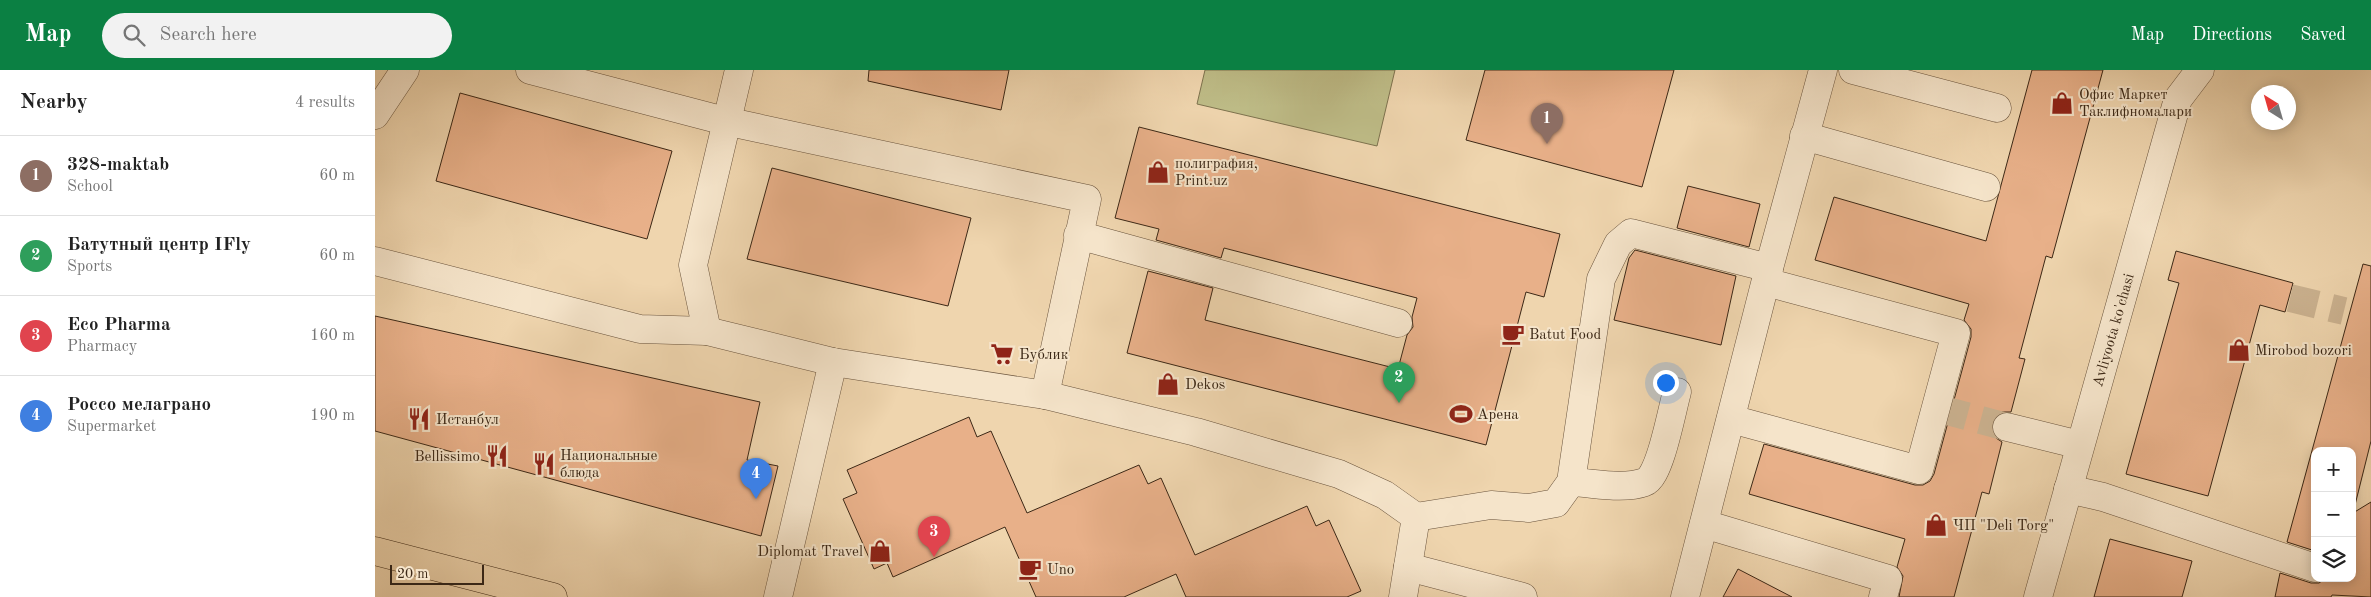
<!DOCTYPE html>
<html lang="en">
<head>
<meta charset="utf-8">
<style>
	:root { --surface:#fff; --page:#f2f2f2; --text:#222; --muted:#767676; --line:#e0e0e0; --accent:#0b8043 }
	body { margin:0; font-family:"Old Standard TT",serif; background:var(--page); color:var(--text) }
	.controls { position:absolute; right:15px; bottom:15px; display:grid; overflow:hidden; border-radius:10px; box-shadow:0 2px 12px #0003 }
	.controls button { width:45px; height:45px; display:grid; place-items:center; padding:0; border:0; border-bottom:1px solid var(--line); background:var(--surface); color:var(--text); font:25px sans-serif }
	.compass { position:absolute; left:1876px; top:15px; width:45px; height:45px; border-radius:50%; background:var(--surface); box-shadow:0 2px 12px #0003; rotate:323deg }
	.scale { position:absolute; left:15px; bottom:12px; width:94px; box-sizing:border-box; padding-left:5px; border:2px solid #3c2816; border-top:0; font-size:14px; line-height:18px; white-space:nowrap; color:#3c2816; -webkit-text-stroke:4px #f5e4ca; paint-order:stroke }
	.you { position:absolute; left:1290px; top:312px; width:18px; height:18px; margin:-12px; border:4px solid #fff; border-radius:50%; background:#1a73e8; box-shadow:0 0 0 8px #1a73e833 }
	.badge { display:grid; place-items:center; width:32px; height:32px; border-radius:50%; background:var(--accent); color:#fff; font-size:16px; font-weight:700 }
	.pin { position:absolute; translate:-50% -41px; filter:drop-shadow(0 1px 2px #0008) }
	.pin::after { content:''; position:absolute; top:26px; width:18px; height:15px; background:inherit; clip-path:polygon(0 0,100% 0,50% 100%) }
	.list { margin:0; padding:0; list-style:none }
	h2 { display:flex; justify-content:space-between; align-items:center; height:65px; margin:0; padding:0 20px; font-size:21px }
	h2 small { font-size:16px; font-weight:400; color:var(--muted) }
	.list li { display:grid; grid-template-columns:32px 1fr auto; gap:15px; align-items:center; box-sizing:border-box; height:80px; padding:0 20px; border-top:1px solid var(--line) }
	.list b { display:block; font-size:19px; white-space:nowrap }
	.list p { margin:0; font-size:16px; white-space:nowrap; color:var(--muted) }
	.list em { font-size:16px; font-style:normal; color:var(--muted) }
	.icon { flex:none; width:28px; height:28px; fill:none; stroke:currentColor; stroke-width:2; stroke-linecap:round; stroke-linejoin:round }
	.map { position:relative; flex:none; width:1996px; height:527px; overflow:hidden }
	header { display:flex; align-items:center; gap:30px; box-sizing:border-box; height:70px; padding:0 25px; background:var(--accent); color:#fff }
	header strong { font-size:24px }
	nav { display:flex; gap:28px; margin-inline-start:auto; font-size:18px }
	.search { width:350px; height:45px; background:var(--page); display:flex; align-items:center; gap:12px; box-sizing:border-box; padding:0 18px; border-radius:28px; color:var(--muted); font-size:19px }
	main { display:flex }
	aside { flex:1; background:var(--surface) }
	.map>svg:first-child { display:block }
	.green { fill:#bebc87; stroke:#7d724e }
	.building { fill:#e8b089; stroke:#3c2816 }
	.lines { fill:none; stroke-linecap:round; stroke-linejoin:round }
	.minor-tunnel { stroke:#cbb290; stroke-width:28; stroke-dasharray:28 14; stroke-linecap:butt }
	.minor-casing { stroke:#69533c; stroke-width:29 }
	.major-casing { stroke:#3c2816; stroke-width:29 }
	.minor { stroke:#f5e4ca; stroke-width:28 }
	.major { stroke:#efd5ae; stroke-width:28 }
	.labels { text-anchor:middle; stroke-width:4; stroke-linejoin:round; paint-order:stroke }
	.poi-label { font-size:15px; fill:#3c2816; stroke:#f5e4ca; text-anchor:start }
	.street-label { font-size:15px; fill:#3c2816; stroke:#f5e4ca }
</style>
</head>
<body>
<header>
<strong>Map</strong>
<div class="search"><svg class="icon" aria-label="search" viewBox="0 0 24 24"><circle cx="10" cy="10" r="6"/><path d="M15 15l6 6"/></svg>Search here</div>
<nav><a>Map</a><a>Directions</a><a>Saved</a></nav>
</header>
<main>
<aside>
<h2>Nearby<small>4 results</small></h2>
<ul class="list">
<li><span class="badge" style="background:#8d6e63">1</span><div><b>328-maktab</b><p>School</p></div><em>60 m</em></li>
<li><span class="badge" style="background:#2e9e5b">2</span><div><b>Батутный центр IFly</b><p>Sports</p></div><em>60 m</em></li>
<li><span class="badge" style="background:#e0444e">3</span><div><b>Eco Pharma</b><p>Pharmacy</p></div><em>160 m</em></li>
<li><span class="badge" style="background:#3f7fe0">4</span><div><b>Россо мелаграно</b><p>Supermarket</p></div><em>190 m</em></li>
</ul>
</aside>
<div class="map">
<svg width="1996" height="527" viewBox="0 0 1996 527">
	<rect width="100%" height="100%" fill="#efd5ae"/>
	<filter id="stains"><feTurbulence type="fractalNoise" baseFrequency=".004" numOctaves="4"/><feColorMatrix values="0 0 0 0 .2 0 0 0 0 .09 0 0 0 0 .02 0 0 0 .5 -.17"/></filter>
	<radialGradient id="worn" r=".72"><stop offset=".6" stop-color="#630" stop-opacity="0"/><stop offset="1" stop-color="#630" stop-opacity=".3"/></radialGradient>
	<path class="green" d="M830 0H1020L1002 76 822 34Z"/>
	<g class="building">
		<path d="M494 0H634L626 40 493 11Z"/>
		<path d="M1110 0H1299L1267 117 1091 70Z"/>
		<path d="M1657 0H1728L1677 188 1671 186 1644 288 1650 289 1636 342H1627L1620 347 1617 353V362L1621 368 1627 372 1614 424 1607 422 1579 527H1524L1528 506 1522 497 1530 469 1374 424 1389 374 1540 415H1548L1555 411 1559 404 1596 267V259L1589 250 1594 234 1440 190 1459 127 1611 171Z"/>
		<path d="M85 23 297 81 272 169 61 111Z"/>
		<path d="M764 57 1185 164 1169 227 1151 222 1111 375 752 283 773 201 838 218 830 250 1023 299 1032 265 1038 257 1037 247 1042 228 849 178 846 188 781 170 784 159 740 148Z"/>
		<path d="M397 98 596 148 573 236 372 189Z"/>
		<path d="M1313 116 1385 134 1374 177 1302 158Z"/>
		<path d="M1260 180 1361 206 1346 275 1239 250 1254 188Z"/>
		<path d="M1801 181 1918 213 1910 242 1885 235 1833 426 1751 404 1804 213 1793 210Z"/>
		<path d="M1988 194 1996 196V371L1978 443 1996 432V527L1957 525 1956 527H1900L1905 503 1936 513H1944L1951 508H1977V381H1940V481L1912 472Z"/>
		<path d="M0 246 385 332 372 390 403 396 386 466 0 361Z"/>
		<path d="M594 347 602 367 616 361 652 443 764 395 773 414 786 408 820 485 932 436 941 456 954 450 986 521 972 527H811L801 504 749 527H661L630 457 518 507 512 493 499 499 468 429 482 423 472 400Z"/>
		<path d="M1735 469 1817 491 1807 527H1719Z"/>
		<path d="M1363 499 1417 527H1348Z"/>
	</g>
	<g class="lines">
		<g class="minor-tunnel">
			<path d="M1915 228 1969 241"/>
			<path d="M1565 339 1632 357"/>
		</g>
		<defs>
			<g id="minor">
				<path d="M155 0 350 51 712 129 670 325"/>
				<path d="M1478 0 1622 38"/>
				<path d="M0 45 30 0"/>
				<path d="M1429 66 1611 117"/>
				<path d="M703 165 1023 253"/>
				<path d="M0 191 265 259 332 261 458 292 670 325 821 362 964 404 1010 425 1041 447 1028 527"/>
				<path d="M332 261 318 195 364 0"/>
				<path d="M1356 349 1544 400 1581 263 1391 212"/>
				<path d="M1632 357 1705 375"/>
				<path d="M1196 412C1219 413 1248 420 1270 412 1285 407 1297 339 1302 322"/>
				<path d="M1693 419 1728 427 1940 498"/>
				<path d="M1041 447 1116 435 1154 438 1181 433 1196 412 1226 209 1243 174 1256 163 1394 198"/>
				<path d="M1329 454 1513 509 1508 527"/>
				<path d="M1033 497 1148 527"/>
				<path d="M403 527 458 292"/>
				<path d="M1310 527 1394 198 1448 0"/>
				<path d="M1663 527 1803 29 1825 0"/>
			</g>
			<path id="major" d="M0 481 178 527"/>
		</defs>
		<use href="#minor" class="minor-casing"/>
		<use href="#major" class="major-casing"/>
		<use href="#minor" class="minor"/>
		<use href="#major" class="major"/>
	</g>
	<defs>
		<symbol id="shop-bare" viewBox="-9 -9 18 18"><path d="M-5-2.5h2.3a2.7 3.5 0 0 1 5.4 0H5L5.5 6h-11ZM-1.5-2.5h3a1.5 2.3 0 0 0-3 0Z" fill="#8f2418" stroke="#f5e4ca" stroke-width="2.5" paint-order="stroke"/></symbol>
		<symbol id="cafe-bare" viewBox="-9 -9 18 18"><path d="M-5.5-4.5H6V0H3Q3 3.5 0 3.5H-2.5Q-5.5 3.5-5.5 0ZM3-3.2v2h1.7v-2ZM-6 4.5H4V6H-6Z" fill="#8f2418" stroke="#f5e4ca" stroke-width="2.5" paint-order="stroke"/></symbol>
		<symbol id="supermarket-bare" viewBox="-9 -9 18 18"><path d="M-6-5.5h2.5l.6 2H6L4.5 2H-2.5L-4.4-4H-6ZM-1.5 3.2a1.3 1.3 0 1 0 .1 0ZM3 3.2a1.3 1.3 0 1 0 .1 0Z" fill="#8f2418" stroke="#f5e4ca" stroke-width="2.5" paint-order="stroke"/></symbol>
		<symbol id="stadium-bare" viewBox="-9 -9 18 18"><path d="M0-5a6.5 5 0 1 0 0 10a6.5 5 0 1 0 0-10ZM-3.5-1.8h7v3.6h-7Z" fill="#8f2418" stroke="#f5e4ca" stroke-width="2.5" paint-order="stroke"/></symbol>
		<symbol id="restaurant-bare" viewBox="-9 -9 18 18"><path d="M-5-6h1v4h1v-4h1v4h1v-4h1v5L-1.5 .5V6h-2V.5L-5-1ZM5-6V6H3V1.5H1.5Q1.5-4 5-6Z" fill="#8f2418" stroke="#f5e4ca" stroke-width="2.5" paint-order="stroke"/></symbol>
	</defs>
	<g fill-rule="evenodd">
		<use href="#shop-bare" x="1671" y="17" width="32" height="32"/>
		<use href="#shop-bare" x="767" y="86" width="32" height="32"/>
		<use href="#cafe-bare" x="1122" y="248" width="32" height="32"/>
		<use href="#shop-bare" x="1848" y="264" width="32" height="32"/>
		<use href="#supermarket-bare" x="611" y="268" width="32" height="32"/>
		<use href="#shop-bare" x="777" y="298" width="32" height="32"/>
		<use href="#stadium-bare" x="1070" y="328" width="32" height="32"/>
		<use href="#restaurant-bare" x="28" y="333" width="32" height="32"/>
		<use href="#restaurant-bare" x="106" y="370" width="32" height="32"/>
		<use href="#restaurant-bare" x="153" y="378" width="32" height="32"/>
		<use href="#shop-bare" x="1545" y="439" width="32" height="32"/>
		<use href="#shop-bare" x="489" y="465" width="32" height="32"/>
		<use href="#cafe-bare" x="639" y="483" width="32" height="32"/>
	</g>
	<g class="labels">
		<g class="poi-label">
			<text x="1704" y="29">Офис Маркет<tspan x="1704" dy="17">Таклифномалари</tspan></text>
			<text x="800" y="98">полиграфия,<tspan x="800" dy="17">Print.uz</tspan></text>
			<text x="1154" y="269">Batut Food</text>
			<text x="1880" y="285">Mirobod bozori</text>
			<text x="644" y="289">Бублик</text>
			<text x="810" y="319">Dekos</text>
			<text x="1102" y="349">Арена</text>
			<text x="61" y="354">Истанбул</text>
			<text x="185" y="390">Национальные<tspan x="185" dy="17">блюда</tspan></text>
			<text x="105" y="391" text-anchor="end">Bellissimo</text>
			<text x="1578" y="460">ЧП "Deli Torg"</text>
			<text x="488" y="486" text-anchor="end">Diplomat Travel</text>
			<text x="672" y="504">Uno</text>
		</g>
		<g class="street-label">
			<text transform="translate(1738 260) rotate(-74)" y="5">Avliyoota ko'chasi</text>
		</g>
	</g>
	<rect width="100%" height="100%" filter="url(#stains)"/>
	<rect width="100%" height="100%" fill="url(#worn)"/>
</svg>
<div class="controls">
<button>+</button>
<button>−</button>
<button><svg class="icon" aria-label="layers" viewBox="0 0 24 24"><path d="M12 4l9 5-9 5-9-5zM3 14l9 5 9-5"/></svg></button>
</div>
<svg class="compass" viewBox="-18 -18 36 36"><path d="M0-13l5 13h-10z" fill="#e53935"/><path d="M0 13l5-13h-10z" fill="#767676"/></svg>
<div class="scale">20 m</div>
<div class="you"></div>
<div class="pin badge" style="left:1172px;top:74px;background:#8d6e63">1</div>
<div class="pin badge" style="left:1024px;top:333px;background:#2e9e5b">2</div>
<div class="pin badge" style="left:559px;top:487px;background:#e0444e">3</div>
<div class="pin badge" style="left:381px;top:429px;background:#3f7fe0">4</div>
</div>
</main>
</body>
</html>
